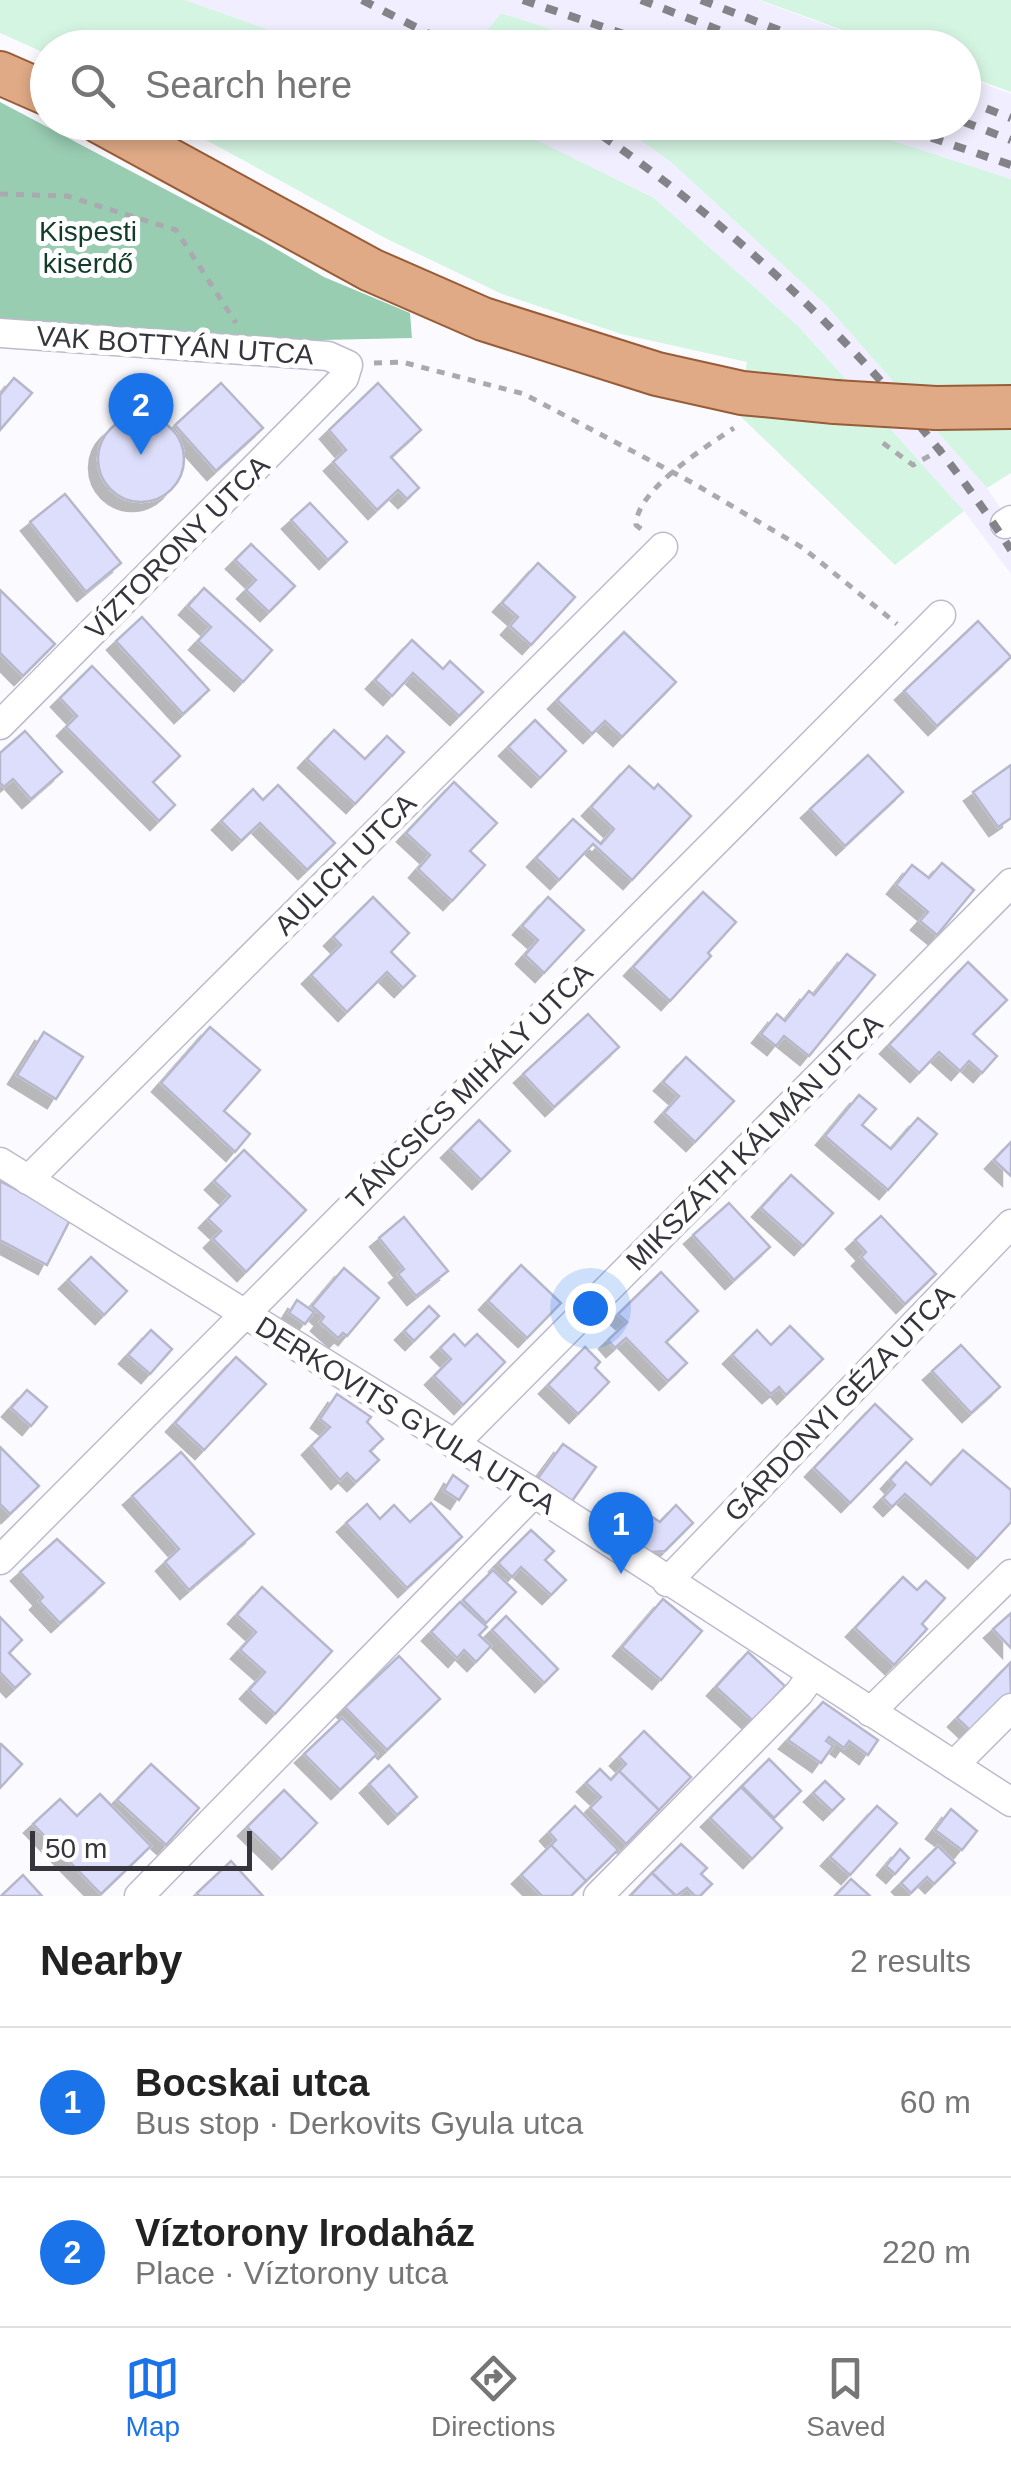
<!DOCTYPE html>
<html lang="en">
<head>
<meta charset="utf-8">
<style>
	:root { --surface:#fff; --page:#f6f6f6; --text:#222; --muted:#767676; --line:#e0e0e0; --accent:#1a73e8 }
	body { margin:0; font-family:Helvetica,sans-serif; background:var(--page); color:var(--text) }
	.scale { position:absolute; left:30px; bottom:25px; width:222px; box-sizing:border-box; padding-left:10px; border:5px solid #36343c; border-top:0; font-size:28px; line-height:35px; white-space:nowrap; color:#36343c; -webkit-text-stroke:8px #fff; paint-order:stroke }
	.you { position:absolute; left:590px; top:1308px; width:35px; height:35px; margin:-25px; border:8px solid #fff; border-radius:50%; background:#1a73e8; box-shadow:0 0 0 15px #1a73e833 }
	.badge { display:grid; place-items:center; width:65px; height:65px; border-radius:50%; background:var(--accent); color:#fff; font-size:32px; font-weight:700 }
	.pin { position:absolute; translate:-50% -82px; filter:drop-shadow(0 2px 5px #0008) }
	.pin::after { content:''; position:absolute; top:52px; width:35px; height:30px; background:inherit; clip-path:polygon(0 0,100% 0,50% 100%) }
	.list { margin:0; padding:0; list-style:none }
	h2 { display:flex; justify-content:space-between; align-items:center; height:130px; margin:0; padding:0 40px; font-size:42px }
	h2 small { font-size:32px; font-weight:400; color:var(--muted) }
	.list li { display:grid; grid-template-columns:65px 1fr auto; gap:30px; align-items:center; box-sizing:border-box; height:150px; padding:0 40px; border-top:2px solid var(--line) }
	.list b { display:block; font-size:38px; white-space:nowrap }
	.list p { margin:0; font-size:32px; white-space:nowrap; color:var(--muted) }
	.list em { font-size:32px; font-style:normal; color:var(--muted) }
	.icon { flex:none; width:55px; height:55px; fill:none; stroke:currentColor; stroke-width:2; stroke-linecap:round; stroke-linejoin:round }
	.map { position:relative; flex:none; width:1011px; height:1896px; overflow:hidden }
	.search { position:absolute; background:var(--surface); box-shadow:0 5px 15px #0003; left:30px; right:30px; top:30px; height:110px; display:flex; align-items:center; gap:25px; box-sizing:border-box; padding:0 35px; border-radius:55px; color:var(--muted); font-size:38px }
	.sheet { height:430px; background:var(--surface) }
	nav { display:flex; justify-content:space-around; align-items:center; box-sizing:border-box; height:140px; border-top:2px solid var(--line); background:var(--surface); font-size:28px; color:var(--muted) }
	nav a { display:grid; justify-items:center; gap:5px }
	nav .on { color:var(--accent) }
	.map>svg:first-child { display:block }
	.built { fill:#f1eeff }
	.green { fill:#d5f5e3 }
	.forest { fill:#99cdb2 }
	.building { fill:#dddefb; stroke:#b7b7cc; stroke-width:2.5; filter:url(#shadow) }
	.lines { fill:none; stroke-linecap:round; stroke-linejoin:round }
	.street-casing { stroke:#bebace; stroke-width:31 }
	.primary-casing { stroke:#985c37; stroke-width:46 }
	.path { stroke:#aaa9af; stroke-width:5; stroke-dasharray:8 8; stroke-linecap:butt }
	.street { stroke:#fff; stroke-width:28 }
	.primary { stroke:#e0aa86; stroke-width:42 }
	.rail { stroke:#848389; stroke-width:8; stroke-dasharray:12 12; stroke-linecap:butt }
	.primary-bridge-casing { stroke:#985c37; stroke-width:46; stroke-linecap:butt }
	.primary-bridge { stroke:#e0aa86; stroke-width:42 }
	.labels { text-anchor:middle; stroke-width:10; stroke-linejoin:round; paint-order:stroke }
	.park-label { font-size:28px; fill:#113c2a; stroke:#fff }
	.street-label { font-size:28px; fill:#36343c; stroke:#fff }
</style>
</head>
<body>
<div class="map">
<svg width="1011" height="1896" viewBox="0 0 1011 1896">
	<defs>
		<filter id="shadow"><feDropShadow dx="-9" dy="9" stdDeviation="0" flood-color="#0004"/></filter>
	</defs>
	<rect width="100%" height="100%" fill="#fbfbff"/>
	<g class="built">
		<path d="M185 0H758L886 47H606L501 13 486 33 509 47H317Z"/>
		<path d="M964 76 1011 94V179L838 123 964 122Z"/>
		<path d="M500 123H617L672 163 825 304 987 488 1011 524V574L964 511 799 327 654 198Z"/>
	</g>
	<g class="green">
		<path d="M0 0H185L317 47 48 48 47 54 0 33Z"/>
		<path d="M760 0H1011V92L964 75V48L889 47Z"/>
		<path d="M501 13 606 47H509L485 33Z"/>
		<path d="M500 122 654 198 799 327 964 511 895 565 738 414 747 362 621 334 502 294 385 238 175 123Z"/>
		<path d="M617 123H838L1011 179V473L987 488 825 304 672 163Z"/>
	</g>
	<path class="forest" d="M0 102 261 240 324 277 410 313 412 338 323 340 251 350 0 326Z"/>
	<g class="building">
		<path d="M14 378 32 393 0 430V395Z"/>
		<path d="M221 383 263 428 216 471 175 425Z"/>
		<path d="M378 383 421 430 391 457 419 488 407 499 398 490 377 510 333 462 346 450 329 430Z"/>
		<circle cx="141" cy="459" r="43"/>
		<path d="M65 494 121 563 86 592 30 522Z"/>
		<path d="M310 503 347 542 328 560 291 520Z"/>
		<path d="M251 544 295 586 269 612 246 590 256 580 235 560Z"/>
		<path d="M538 563 575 597 531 645 510 626 518 617 502 603Z"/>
		<path d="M204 588 272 650 243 682 198 641 211 627 188 606Z"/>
		<path d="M0 590 55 644 23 676 0 653Z"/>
		<path d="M142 617 209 690 183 714 116 641Z"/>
		<path d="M978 621 1011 657 937 726 904 691Z"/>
		<path d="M624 632 676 682 622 737 605 721 592 734 557 700Z"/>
		<path d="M412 640 443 669 450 661 483 692 459 716 413 673 392 696 375 680Z"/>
		<path d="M92 666 180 756 153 782 175 805 159 821 66 727 77 716 60 698Z"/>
		<path d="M535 720 566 751 540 778 508 747Z"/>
		<path d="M334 730 365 759 387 736 404 752 355 804 307 759Z"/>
		<path d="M25 731 62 772 31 799 13 779 4 787 0 783V753Z"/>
		<path d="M868 755 903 792 845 846 810 809Z"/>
		<path d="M1011 765V818L998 827 973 792Z"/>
		<path d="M629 766 654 789 658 784 691 816 632 880 593 844 559 880 536 858 573 819 601 844 614 829 591 807Z"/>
		<path d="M454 782 497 823 470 851 485 865 452 901 418 869 430 855 406 833Z"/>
		<path d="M278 785 335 843 307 870 260 823 241 841 221 821 253 789 263 800Z"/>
		<path d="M942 863 974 890 937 935 920 921 928 912 896 885 912 865 929 878Z"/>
		<path d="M703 892 736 922 708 953 711 956 670 1001 633 967Z"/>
		<path d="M373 897 409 933 391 952 415 976 403 988 387 972 347 1012 311 975 341 945 333 937Z"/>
		<path d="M548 897 584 930 544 973 525 955 538 940 522 926Z"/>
		<path d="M847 954 875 975 809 1056 784 1036 776 1046 761 1034 777 1014 785 1021 809 991 814 995Z"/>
		<path d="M968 962 1007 1000 973 1034 997 1056 982 1073 969 1061 960 1071 939 1052 919 1073 889 1045Z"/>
		<path d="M588 1014 619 1047 554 1107 523 1074Z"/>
		<path d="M210 1027 260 1070 224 1111 250 1134 235 1152 161 1083Z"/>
		<path d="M44 1032 83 1057 56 1099 17 1075Z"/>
		<path d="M686 1057 734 1101 695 1142 664 1113 679 1096 663 1082Z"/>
		<path d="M859 1095 876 1109 862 1125 891 1149 918 1118 937 1134 888 1190 825 1136Z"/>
		<path d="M479 1120 510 1151 481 1180 450 1149Z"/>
		<path d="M1011 1142V1176L994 1160Z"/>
		<path d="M244 1150 306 1210 246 1272 213 1239 221 1231 208 1219 230 1196 214 1181Z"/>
		<path d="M791 1175 833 1213 803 1246 761 1208Z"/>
		<path d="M0 1181 71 1218 47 1265 0 1240Z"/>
		<path d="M729 1203 770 1247 734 1280 693 1235Z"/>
		<path d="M881 1216 936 1274 905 1304 861 1257 866 1252 855 1240Z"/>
		<path d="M404 1217 448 1271 416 1296 398 1274 404 1269 379 1238Z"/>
		<path d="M91 1257 127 1291 104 1315 68 1280Z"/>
		<path d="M521 1265 561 1303 527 1338 488 1301Z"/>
		<path d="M344 1268 379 1298 347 1336 343 1333 338 1338 320 1322 324 1317 312 1306Z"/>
		<path d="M661 1272 698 1311 666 1342 687 1363 668 1381 626 1338 615 1348 608 1340 627 1322 618 1314Z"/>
		<path d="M297 1300 314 1312 305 1324 289 1313Z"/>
		<path d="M429 1306 439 1316 414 1341 404 1331Z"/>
		<path d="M790 1326 823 1359 786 1395 779 1387 771 1394 732 1355 757 1330 771 1345Z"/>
		<path d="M151 1330 172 1349 150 1374 128 1355Z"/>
		<path d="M454 1334 465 1346 477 1334 505 1362 463 1405 434 1376 451 1359 440 1348Z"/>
		<path d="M961 1345 1000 1387 971 1413 932 1371Z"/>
		<path d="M585 1347 600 1362 595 1368 609 1382 578 1414 548 1385Z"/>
		<path d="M236 1357 266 1384 204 1450 175 1423Z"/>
		<path d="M27 1390 47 1407 31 1426 11 1408Z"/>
		<path d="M337 1394 371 1417 367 1422 383 1439 370 1451 379 1460 356 1482 347 1473 340 1480 311 1446 330 1427 320 1419Z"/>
		<path d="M875 1404 912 1439 850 1503 814 1468Z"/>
		<path d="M563 1444 596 1467 572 1501 538 1478Z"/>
		<path d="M0 1447 39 1486 10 1514 0 1504Z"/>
		<path d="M963 1450 1011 1490V1522L977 1559 905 1494 892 1507 883 1498 895 1485 890 1480 906 1462 931 1485Z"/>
		<path d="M181 1452 254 1534 189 1590 165 1562 179 1549 132 1496Z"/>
		<path d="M453 1475 468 1486 459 1500 444 1490Z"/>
		<path d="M431 1503 462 1537 407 1588 346 1523 367 1504 380 1519 394 1505 410 1522Z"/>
		<path d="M676 1505 693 1523 665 1551 651 1552 627 1537 643 1511 660 1522Z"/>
		<path d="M531 1530 554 1551 545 1560 566 1580 551 1595 521 1567 512 1577 498 1563Z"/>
		<path d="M57 1539 104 1583 60 1623 39 1601 43 1597 20 1572Z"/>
		<path d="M493 1570 516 1592 486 1623 463 1600Z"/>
		<path d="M903 1577 917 1590 926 1581 945 1598 922 1624 927 1629 894 1665 855 1628Z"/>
		<path d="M262 1587 332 1651 275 1714 249 1690 265 1672 240 1650 256 1632 237 1615Z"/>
		<path d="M663 1599 702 1631 661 1680 622 1647Z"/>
		<path d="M460 1602 487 1627 479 1635 491 1646 476 1662 464 1650 457 1658 431 1632Z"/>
		<path d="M1011 1613V1648L993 1629Z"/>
		<path d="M506 1616 558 1669 544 1683 492 1630Z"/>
		<path d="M0 1617 22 1640 9 1653 30 1674 15 1688 0 1672Z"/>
		<path d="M748 1652 785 1686 753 1721 716 1687Z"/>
		<path d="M399 1656 440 1699 387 1750 345 1707Z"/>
		<path d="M1010 1663 1011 1696 975 1735 957 1718Z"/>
		<path d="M823 1702 878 1740 868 1755 849 1741 844 1748 829 1737 826 1741 833 1746 821 1763 788 1740Z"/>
		<path d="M342 1718 377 1754 340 1790 304 1754Z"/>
		<path d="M644 1731 691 1777 659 1810 619 1771 626 1764 619 1757Z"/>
		<path d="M1 1744 22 1764 0 1788V1745Z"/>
		<path d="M769 1759 801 1791 774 1818 742 1786Z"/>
		<path d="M151 1764 199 1808 166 1845 117 1800Z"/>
		<path d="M389 1765 417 1797 397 1815 369 1784Z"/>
		<path d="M600 1769 611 1780 619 1771 659 1810 626 1844 590 1808 601 1797 586 1783Z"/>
		<path d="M825 1781 844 1799 832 1811 813 1793Z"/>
		<path d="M741 1787 782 1828 752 1859 710 1818Z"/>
		<path d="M284 1790 317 1823 281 1860 247 1827Z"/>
		<path d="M100 1794 151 1846 101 1894 33 1824 60 1799 77 1816Z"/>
		<path d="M575 1806 618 1850 586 1881 551 1845 556 1840 549 1832Z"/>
		<path d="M877 1806 897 1823 850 1875 830 1857Z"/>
		<path d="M951 1809 977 1831 962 1850 935 1830Z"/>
		<path d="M681 1844 707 1868 701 1874 712 1884 700 1896H695L687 1888 676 1896 652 1873Z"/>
		<path d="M551 1845 586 1881 571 1896H542L521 1875Z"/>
		<path d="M938 1846 955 1863 934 1884 927 1877 911 1893 901 1883Z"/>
		<path d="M900 1849 909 1858 895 1874 886 1866Z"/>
		<path d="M231 1861 263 1896H199L197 1893Z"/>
		<path d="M652 1873 676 1896H630Z"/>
		<path d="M23 1875 42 1896H1Z"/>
		<path d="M851 1879 870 1896H835Z"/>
	</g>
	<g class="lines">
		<defs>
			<g id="street">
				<path d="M0 333 328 356 348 365 344 378 0 725"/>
				<path d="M1005 524 1011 520"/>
				<path d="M0 1162 534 1493 1011 1802"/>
				<path d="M28 1180 663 547"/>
				<path d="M454 1444 1011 883"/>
				<path d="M0 1560 941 615"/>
				<path d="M667 1582 1011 1224"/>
				<path d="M870 1712 1011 1574"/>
				<path d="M954 1765 1011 1708"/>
				<path d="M139 1896 534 1493"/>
				<path d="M598 1896 799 1693 812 1675"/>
			</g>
			<g id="primary">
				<path d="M0 73 48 94"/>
				<path d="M100 122 371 270 483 319 657 374 742 393 835 402"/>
				<path d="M936 408 1011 407"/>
			</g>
		</defs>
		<use href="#street" class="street-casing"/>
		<use href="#primary" class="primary-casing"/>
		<g class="path">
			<path d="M0 194 67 196 176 230 236 323"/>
			<path d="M374 363 402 362 524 394 693 483 803 548 897 624"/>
			<path d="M883 443 913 465 949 445"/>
			<path d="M641 529 636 525C636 490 707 446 734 428"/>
		</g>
		<use href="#street" class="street"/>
		<use href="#primary" class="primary"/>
		<g class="rail">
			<path d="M362 0 457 48"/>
			<path d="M523 0 665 48"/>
			<path d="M641 0 766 48"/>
			<path d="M701 0 825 48"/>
			<path d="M964 100 1011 118"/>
			<path d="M582 122C746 232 904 384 1011 550"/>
			<path d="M886 122 1011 165"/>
			<path d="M964 122 1011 140"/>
		</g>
		<defs>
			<path id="primary-bridge" d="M835 402 936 408"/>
		</defs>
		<use href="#primary-bridge" class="primary-bridge-casing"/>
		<use href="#primary-bridge" class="primary-bridge"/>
	</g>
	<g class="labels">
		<g class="park-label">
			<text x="88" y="241">Kispesti<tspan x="88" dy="32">kiserdő</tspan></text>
		</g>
		<g class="street-label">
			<text transform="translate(175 345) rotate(4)" y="10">VAK BOTTYÁN UTCA</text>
			<text transform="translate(177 547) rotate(-45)" y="10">VÍZTORONY UTCA</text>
			<text transform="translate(345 864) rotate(-45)" y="10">AULICH UTCA</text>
			<text transform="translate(469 1086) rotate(-45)" y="10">TÁNCSICS MIHÁLY UTCA</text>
			<text transform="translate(754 1142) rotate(-45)" y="10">MIKSZÁTH KÁLMÁN UTCA</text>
			<text transform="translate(839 1403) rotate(-46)" y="10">GÁRDONYI GÉZA UTCA</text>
			<text transform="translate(406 1415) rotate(32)" y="10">DERKOVITS GYULA UTCA</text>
		</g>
	</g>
</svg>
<div class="scale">50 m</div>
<div class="you"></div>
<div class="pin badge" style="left:621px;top:1574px">1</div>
<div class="pin badge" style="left:141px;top:455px">2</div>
<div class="search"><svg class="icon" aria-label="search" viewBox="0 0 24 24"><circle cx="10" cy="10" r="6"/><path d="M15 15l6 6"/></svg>Search here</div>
</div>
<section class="sheet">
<h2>Nearby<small>2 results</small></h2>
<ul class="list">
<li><span class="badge">1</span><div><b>Bocskai utca</b><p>Bus stop · Derkovits Gyula utca</p></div><em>60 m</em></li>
<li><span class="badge">2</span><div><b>Víztorony Irodaház</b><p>Place · Víztorony utca</p></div><em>220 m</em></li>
</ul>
</section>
<nav>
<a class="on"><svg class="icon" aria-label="map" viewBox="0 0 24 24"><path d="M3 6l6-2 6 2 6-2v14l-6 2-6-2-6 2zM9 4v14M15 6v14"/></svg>Map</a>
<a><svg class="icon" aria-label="directions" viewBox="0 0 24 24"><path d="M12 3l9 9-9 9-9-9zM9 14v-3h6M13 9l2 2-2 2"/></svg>Directions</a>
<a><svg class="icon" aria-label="saved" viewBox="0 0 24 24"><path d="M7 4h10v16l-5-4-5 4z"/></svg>Saved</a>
</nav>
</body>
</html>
